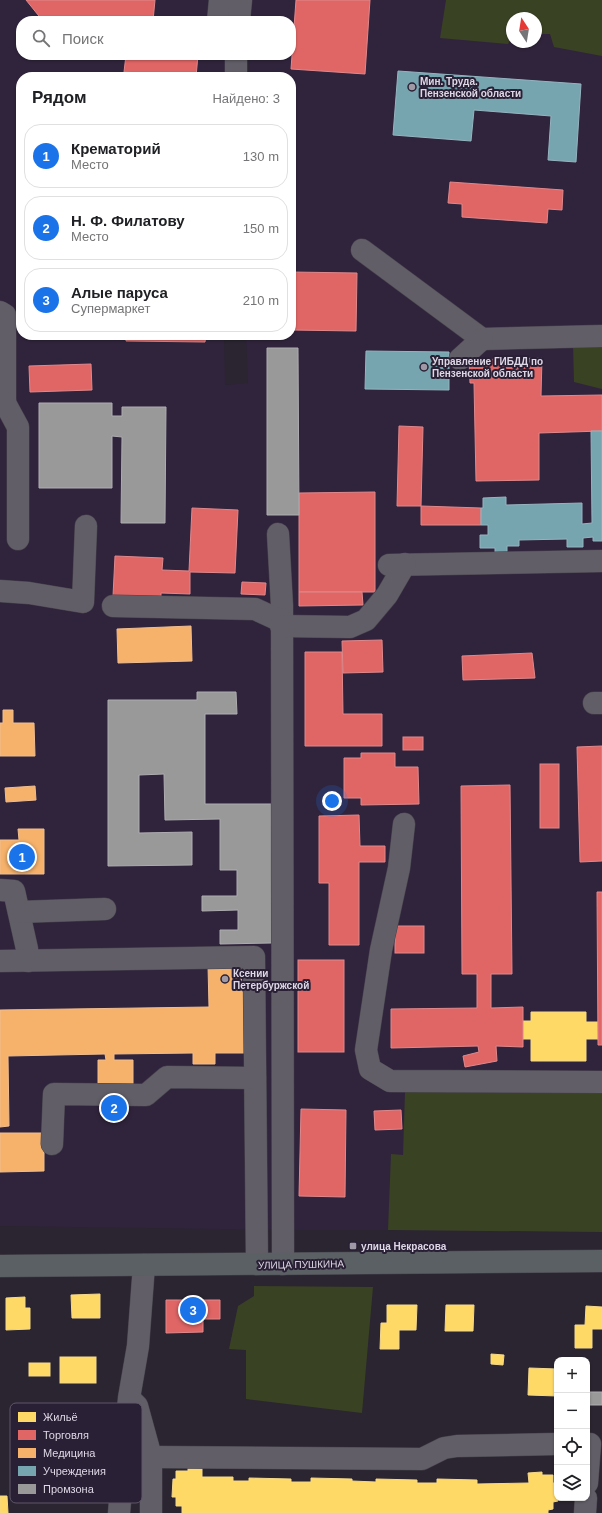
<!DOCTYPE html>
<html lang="ru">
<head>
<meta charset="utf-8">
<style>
	:root { --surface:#fff; --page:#f2f2f2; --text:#202124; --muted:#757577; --line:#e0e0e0; --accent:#1a73e8 }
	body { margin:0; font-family:Arial,sans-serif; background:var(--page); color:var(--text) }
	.controls { position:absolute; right:12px; bottom:12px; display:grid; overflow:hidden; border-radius:8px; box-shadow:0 1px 3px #0004 }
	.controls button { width:36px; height:36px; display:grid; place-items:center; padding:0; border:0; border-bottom:1px solid var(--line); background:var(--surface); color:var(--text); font:20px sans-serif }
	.compass { position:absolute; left:506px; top:12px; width:36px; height:36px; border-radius:50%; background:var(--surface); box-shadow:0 1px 3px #0004; rotate:348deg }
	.you { position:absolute; left:332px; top:801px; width:14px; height:14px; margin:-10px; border:3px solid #fff; border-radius:50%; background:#1a73e8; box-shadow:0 0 0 6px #1a73e833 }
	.badge { display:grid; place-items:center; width:26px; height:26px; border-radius:50%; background:var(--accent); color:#fff; font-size:13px; font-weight:700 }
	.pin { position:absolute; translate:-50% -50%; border:2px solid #fff; box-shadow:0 1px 4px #0006 }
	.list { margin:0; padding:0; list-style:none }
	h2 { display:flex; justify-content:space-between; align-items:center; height:52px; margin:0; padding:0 16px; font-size:17px }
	h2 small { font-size:13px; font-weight:400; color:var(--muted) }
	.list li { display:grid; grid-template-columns:26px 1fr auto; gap:12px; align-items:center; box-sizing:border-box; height:64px; margin:0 8px 8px; padding:0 8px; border:1px solid var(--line); border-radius:16px }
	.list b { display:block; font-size:15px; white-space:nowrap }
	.list p { margin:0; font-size:13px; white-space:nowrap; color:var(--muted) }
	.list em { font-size:13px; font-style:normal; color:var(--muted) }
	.icon { flex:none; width:22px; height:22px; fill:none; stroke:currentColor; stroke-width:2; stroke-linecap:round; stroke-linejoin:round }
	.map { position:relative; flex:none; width:602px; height:1513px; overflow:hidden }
	.search { position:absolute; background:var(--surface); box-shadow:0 1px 3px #0004; left:16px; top:16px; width:280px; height:44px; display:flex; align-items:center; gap:10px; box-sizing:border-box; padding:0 14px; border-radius:16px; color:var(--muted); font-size:15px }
	.panel { position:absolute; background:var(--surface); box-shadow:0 1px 3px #0004; left:16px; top:72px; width:280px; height:268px; border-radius:16px }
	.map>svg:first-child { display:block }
	.built { fill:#30243c; fill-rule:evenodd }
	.green { fill:#3a4224 }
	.homes { fill:#ffd966; stroke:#f5d98c }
	.shops { fill:#e06666; stroke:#df888c }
	.health { fill:#f6b26b; stroke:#efbd90 }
	.public { fill:#76a5af; stroke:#95b4c0 }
	.industry { fill:#999; stroke:#aeacb0 }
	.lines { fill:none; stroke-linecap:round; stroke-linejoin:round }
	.minor-casing { stroke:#47434d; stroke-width:23 }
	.major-casing { stroke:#47434d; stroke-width:23 }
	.minor { stroke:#625e67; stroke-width:22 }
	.major { stroke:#5a6064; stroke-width:22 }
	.poi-dot { fill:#9f99a6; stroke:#2a2035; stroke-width:1.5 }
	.labels { text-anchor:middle; stroke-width:4; stroke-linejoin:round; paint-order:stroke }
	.poi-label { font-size:10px; font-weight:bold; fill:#ded8e6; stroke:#2a2035; text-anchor:start }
	.street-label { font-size:10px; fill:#ded8e6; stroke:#2a2035 }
	.key { fill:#2a2035; stroke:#60576a; stroke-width:1 }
	.key-label { font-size:11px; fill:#ded8e6 }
</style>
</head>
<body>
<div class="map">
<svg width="602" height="1513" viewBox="0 0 602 1513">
	<rect width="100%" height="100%" fill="#2a2530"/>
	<path class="built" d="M0 0H232L230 21H21V55H228V77H21V335H224L225 385 248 383 246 335H291V77H249L250 55H291V21H251L252 0H602V1232L388 1230H291L0 1226ZM512 18H536V42H512ZM264 569 288 634 281 621Z"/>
	<g class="green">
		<path d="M446 0H602V56L554 47 550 34H536V18H512V38L508 44 440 38Z"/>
		<path d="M573 345H602V389L574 382Z"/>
		<path d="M602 1087V1232L388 1230 391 1154 403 1155 405 1092Z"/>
		<path d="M254 1286 373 1287 362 1413 246 1399V1350L229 1349 238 1306 254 1296Z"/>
	</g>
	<g class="homes">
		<path d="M531 1012H586V1022H598V1039H586V1061H531V1039H523V1021H531Z"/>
		<path d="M100 1294V1318H72L71 1295Z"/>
		<path d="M25 1297V1308H30V1329L6 1330V1298Z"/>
		<path d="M387 1305H417L416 1330H399V1349H380L381 1323H387Z"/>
		<path d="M446 1305H474L473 1331H445Z"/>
		<path d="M586 1306 602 1307V1329H592V1348H575V1325H585Z"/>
		<path d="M491 1354 504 1355 503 1365 491 1364Z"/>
		<rect x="60" y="1357" width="36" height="26"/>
		<rect x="29" y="1363" width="21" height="13"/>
		<path d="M529 1368 557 1369V1396L528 1395Z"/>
		<path d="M188 1468H202V1477H233V1481H249V1478L291 1479V1482H311V1478L352 1479V1481L376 1482V1479L417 1480V1483H437V1479L477 1480V1484L529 1483 528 1473 542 1472V1475H553V1483H557L558 1501 553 1502V1509L548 1510V1513H182V1506H176V1497H172L173 1479H176V1471H188Z"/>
		<path d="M0 1496H7L8 1513H0Z"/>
	</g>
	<g class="shops">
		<path d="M26 0H155L153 21H43Z"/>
		<path d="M296 0H370L365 74 291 69Z"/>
		<path d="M126 55H198L196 77 124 72Z"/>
		<path d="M450 182 563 190 562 210 548 209 547 223 462 217V204L448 203Z"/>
		<path d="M291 272 357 273 356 331 291 330Z"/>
		<path d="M126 335H206L205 342 126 341Z"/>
		<path d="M542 358 541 396 602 395V431L539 433V480L476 481 474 383H470L469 360Z"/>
		<path d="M91 364 92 390 30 392 29 366Z"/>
		<path d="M399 426 423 427 421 506H397Z"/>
		<path d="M375 492V592H299V493Z"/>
		<path d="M421 506 481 508V525H421Z"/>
		<path d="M192 508 238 510 235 573 190 572V594L161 593V598L113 596 115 556 163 558 162 570 189 571Z"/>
		<path d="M242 582 266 583 265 595 241 594Z"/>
		<path d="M299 592H362L363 605 299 606Z"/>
		<path d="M382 640 383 672 343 673 342 641Z"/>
		<path d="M305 652H342L343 714H382V746H305Z"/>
		<path d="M532 653 535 678 463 680 462 656Z"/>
		<rect x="403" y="737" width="20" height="13"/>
		<path d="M602 746V861L580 862 577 747Z"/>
		<path d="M361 753H395V767H418L419 804 361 805V798H344V758H361Z"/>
		<rect x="540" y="764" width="19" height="64"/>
		<path d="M510 785 512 974H491V1008L523 1007V1047L496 1046 497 1061 465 1067 463 1056 479 1052 478 1046 391 1048V1009L477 1008V974H462L461 786Z"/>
		<path d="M359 815 360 846H385V862H359V945H329V883H319V816Z"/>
		<path d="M597 892H602V1045H598Z"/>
		<rect x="395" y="926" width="29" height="27"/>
		<rect x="298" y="960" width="46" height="92"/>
		<path d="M301 1109 346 1110 345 1197 299 1196Z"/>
		<path d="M401 1110 402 1129 375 1130 374 1111Z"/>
		<path d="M166 1300H220V1319H203V1332L166 1333Z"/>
	</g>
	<g class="health">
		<path d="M191 626 192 661 118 663 117 629Z"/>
		<path d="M3 710H13V723H34L35 756H0V723H3Z"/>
		<path d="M35 786 36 800 6 802 5 788Z"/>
		<path d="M18 829H44V874H0V840H19Z"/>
		<path d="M241 965 242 992H250L253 1053H215V1064H193V1053L114 1054V1060H133V1088H98V1060H106L105 1054 8 1056 9 1126 0 1127V1010L209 1007 208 966Z"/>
		<path d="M0 1133H44V1171L0 1172Z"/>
	</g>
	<g class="public">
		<path d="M398 71 581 84 576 162 548 160 551 116 474 110 471 141 393 135Z"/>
		<path d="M366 351 449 352V390L365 389Z"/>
		<path d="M591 431H602V541H593V537L583 538V547H567V539L519 540V546H507V553L495 554V548H480V535H488V525H481V508H483V498L506 497V505L582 503V524L592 523Z"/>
	</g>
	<g class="industry">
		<path d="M267 348H298L299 515H267Z"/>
		<path d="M39 403H112V416H122V407H166L165 523H121L122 437 112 436V488H39Z"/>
		<path d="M197 692H236L237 714H205V804H271L272 943 220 944V930H238V910L202 911V896H237V870H220V819L165 820 164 774 139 775V833L192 832V865L108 866V700H197Z"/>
		<path d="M590 1392H602V1405H589Z"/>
	</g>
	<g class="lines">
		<defs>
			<g id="minor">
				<path d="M218 21 220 0"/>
				<path d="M239 21 241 0"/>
				<path d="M236 77V55"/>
				<path d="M362 250 482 339 602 336"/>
				<path d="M0 312 5 315V403H0"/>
				<path d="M460 359 482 339"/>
				<path d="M5 403 18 427V539"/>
				<path d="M278 534 282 606 283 1264"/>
				<path d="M389 565 602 561"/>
				<path d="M0 591 29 593 83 602 86 526"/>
				<path d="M113 606 255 609 281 621"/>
				<path d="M281 626 350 627 366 620 387 595 405 564"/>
				<path d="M594 703H602"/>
				<path d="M404 824 399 868 381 950 366 1050 370 1069 390 1081 602 1082"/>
				<path d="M0 890 14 891 27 949 28 961"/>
				<path d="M19 912 105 909"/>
				<path d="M0 961 254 957 257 1264"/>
				<path d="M52 1144 54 1094 146 1095 167 1077 255 1078"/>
				<path d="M130 1399 137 1406 151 1457V1513"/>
				<path d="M587 1444H590L587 1483"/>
				<path d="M151 1457 422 1459 444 1448 457 1446 557 1444"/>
				<path d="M119 1513 129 1398 138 1346 144 1265"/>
				<path d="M585 1513 586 1498"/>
			</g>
			<path id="major" d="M0 1266 602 1261"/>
		</defs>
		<use href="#minor" class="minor-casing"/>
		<use href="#major" class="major-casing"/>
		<use href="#minor" class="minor"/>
		<use href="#major" class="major"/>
	</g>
	<g class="poi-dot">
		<circle cx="412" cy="87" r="4"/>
		<circle cx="424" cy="367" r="4"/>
		<circle cx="225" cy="979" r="4"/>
		<rect x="349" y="1242" width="8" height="8" rx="2"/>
	</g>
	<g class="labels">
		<g class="poi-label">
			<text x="420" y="85">Мин. Труда.<tspan x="420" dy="12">Пензенской области</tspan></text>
			<text x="432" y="365">Управление ГИБДД по<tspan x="432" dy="12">Пензенской области</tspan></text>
			<text x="233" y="977">Ксении<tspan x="233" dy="12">Петербуржской</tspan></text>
			<text x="361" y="1250">улица Некрасова</text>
		</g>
		<g class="street-label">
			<text transform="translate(301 1264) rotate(-1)" y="4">УЛИЦА ПУШКИНА</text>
		</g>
	</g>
	<rect x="10" y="1403" width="132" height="100" rx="6" class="key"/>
	<rect x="18" y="1412" width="18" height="10" fill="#ffd966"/>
	<rect x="18" y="1430" width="18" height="10" fill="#e06666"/>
	<rect x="18" y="1448" width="18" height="10" fill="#f6b26b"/>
	<rect x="18" y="1466" width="18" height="10" fill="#76a5af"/>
	<rect x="18" y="1484" width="18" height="10" fill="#999"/>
	<g class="key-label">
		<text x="43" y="1421">Жильё</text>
		<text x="43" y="1439">Торговля</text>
		<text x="43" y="1457">Медицина</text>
		<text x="43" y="1475">Учреждения</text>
		<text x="43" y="1493">Промзона</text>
	</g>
</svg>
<div class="controls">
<button>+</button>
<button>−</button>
<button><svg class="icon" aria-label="locate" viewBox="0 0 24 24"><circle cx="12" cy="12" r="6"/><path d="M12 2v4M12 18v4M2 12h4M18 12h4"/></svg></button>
<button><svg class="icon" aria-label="layers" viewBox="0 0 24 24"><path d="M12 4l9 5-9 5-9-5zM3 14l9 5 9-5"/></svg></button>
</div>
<svg class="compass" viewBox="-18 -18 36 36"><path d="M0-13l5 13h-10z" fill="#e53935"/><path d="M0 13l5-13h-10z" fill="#757577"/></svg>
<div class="you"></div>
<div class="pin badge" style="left:22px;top:857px">1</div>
<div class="pin badge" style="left:114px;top:1108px">2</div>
<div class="pin badge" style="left:193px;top:1310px">3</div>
<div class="search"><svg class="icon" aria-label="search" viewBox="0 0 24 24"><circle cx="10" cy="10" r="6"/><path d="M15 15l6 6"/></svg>Поиск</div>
<section class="panel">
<h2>Рядом<small>Найдено: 3</small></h2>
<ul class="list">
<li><span class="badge">1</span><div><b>Крематорий</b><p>Место</p></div><em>130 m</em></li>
<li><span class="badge">2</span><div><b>Н. Ф. Филатову</b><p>Место</p></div><em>150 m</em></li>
<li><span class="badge">3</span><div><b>Алые паруса</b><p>Супермаркет</p></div><em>210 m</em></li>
</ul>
</section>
</div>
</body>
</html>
